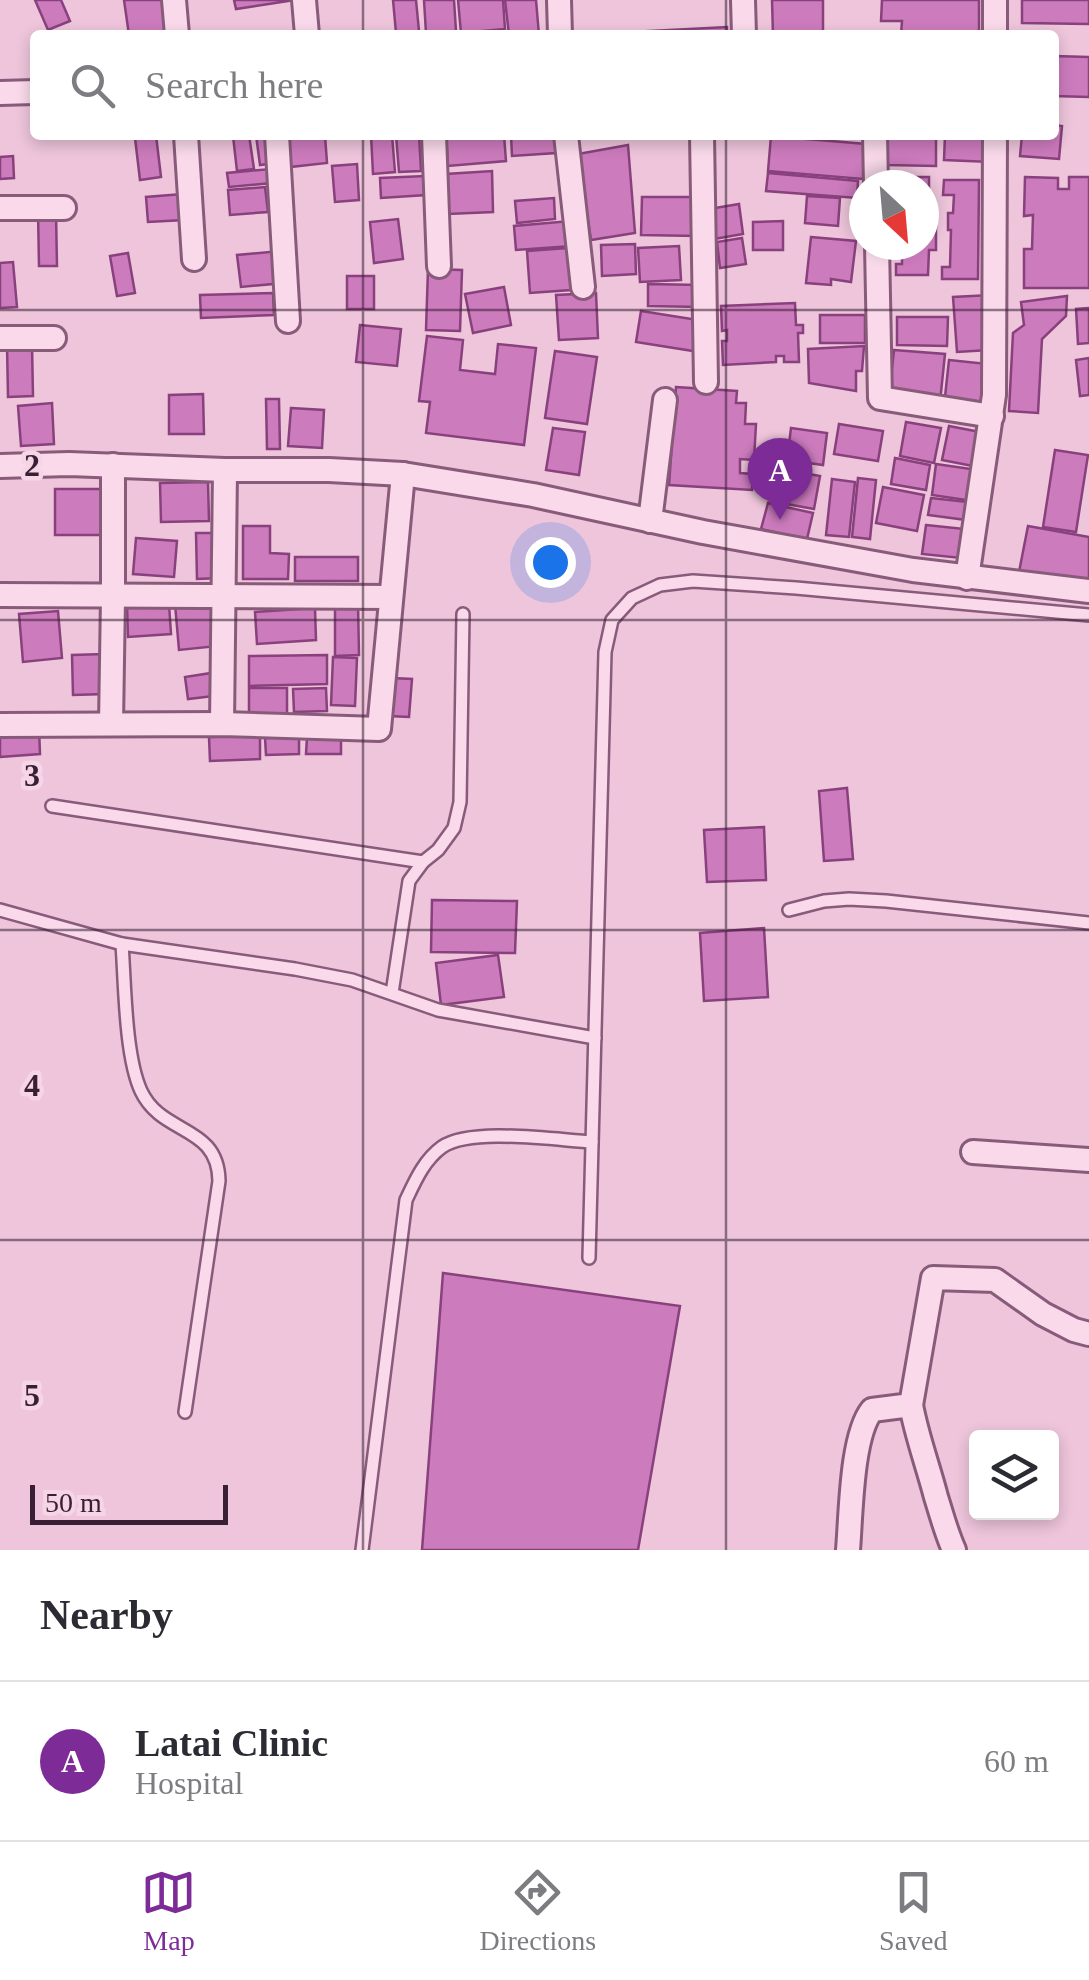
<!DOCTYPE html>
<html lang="en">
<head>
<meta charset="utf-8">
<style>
	:root { --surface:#fff; --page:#f2f2f3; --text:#2b2b33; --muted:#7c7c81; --line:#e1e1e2; --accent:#7d2c97 }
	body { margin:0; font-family:Georgia,serif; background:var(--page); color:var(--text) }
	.controls { position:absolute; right:30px; bottom:30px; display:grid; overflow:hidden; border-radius:10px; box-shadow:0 5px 15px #0003 }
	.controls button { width:90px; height:90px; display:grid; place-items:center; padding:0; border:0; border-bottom:2px solid var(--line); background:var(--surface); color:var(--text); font:50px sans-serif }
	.compass { position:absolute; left:849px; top:170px; width:90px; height:90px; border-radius:50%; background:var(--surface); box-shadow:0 5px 15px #0003; rotate:154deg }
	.scale { position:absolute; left:30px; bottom:25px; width:198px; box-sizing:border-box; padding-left:10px; border:5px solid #391f33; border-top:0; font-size:28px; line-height:35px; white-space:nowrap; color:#391f33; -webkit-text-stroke:8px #f5d5e6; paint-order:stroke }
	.you { position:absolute; left:550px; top:562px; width:35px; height:35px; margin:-25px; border:8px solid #fff; border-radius:50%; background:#1a73e8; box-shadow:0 0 0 15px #1a73e833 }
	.badge { display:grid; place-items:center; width:65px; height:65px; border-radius:50%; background:var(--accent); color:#fff; font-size:32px; font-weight:700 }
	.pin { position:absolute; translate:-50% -82px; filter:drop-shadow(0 2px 5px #0008) }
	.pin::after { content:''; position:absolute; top:52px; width:35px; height:30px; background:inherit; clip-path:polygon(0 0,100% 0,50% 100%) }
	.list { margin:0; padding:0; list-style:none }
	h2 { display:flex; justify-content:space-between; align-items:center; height:130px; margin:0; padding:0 40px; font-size:42px }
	h2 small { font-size:32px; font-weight:400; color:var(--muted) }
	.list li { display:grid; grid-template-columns:65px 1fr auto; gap:30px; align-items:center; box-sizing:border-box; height:160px; padding:0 40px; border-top:2px solid var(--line) }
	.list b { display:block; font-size:38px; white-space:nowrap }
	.list p { margin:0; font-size:32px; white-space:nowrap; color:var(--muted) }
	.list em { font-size:32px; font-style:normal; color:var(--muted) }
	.icon { flex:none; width:55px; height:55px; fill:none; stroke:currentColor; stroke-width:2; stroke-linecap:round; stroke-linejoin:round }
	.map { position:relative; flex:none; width:1089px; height:1550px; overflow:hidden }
	.search { position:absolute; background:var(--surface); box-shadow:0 5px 15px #0003; left:30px; right:30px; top:30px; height:110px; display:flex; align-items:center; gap:25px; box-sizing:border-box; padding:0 35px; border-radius:10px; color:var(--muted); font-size:38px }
	.sheet { height:290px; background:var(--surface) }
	nav { display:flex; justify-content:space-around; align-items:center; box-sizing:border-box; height:140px; border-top:2px solid var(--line); background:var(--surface); font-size:28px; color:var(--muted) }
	nav a { display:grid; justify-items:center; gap:5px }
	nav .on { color:var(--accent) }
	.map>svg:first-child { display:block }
	.building { fill:#cc7bbd; stroke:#88417c; stroke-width:2.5 }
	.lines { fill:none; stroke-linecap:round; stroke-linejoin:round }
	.lane-casing { stroke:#895b7b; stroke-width:16 }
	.street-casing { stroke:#895b7b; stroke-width:28 }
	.lane { stroke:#f9d9ea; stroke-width:11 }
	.street { stroke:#f9d9ea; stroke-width:22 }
	.grid { fill:none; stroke:#391f33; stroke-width:2.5; stroke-opacity:0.55 }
	.grid-label { font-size:32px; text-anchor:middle; font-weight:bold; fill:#391f33; stroke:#f5d5e6; stroke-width:9; stroke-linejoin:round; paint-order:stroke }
</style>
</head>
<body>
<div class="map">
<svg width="1089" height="1550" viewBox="0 0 1089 1550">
	<rect width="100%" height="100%" fill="#eec5db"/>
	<g class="building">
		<path d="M35 0H61L70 21 48 30Z"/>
		<path d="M124 0H168L173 35H129Z"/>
		<path d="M234 0H288L289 1 236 9Z"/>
		<path d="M393 0H416L419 31 396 33Z"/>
		<path d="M424 0H454L456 31 426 33Z"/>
		<path d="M458 0H503L505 29 461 33Z"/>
		<path d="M505 0H536L539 35H509Z"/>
		<path d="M772 0H823V35H773Z"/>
		<path d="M882 0H979V35H895L901 34 902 21H881Z"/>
		<path d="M1022 0H1089V24L1022 23Z"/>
		<path d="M727 27V35H631V32Z"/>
		<path d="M1054 56 1089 57V97L1054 96Z"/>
		<path d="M1054 125 1062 126 1059 159 1020 156 1022 135H1054Z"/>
		<path d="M156 135 161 177 140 180 135 138Z"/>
		<path d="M249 135 254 169 237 171 233 136Z"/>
		<path d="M256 135H272L276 163 260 165Z"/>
		<path d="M325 135 327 163 290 167 288 136Z"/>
		<path d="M371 135H392L395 172 373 174Z"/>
		<path d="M396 135H419L421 171 399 172Z"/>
		<path d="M446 135H504L506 161 448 166Z"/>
		<path d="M511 135H555L556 153 512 156Z"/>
		<path d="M888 135H936V166L887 165Z"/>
		<path d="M945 135H992L991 162 944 160Z"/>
		<path d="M771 136 866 144 863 179 768 171Z"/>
		<path d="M628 145 635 233 591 240 578 154Z"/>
		<path d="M13 156 14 178 0 179V157Z"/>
		<path d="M357 164 359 200 335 202 332 166Z"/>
		<path d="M271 169 272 183 229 187 227 173Z"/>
		<path d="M492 171 493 212 448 214 446 174Z"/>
		<path d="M768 173 858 181 857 198 766 191Z"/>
		<path d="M425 176 426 195 381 198 380 178Z"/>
		<path d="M897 177H929V226H936V250H929L928 275H896V264H902V251H913V245H924V185H897Z"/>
		<path d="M1025 177 1058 178V189H1069V177H1089V288H1024V249H1032L1033 215 1024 216Z"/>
		<path d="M944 180H979L978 279H942V267H950L951 230H948V213H953L954 195H943Z"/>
		<path d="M265 187 268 212 230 215 228 190Z"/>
		<path d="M182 194 184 220 148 222 146 197Z"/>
		<path d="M807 196 840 198 838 226 805 223Z"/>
		<path d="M642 197H697V236L641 235Z"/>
		<path d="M554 198 555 219 517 223 515 201Z"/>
		<path d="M739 204 743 234 714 239 709 209Z"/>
		<path d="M38 212H56L57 266H39Z"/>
		<path d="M398 219 403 259 374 263 370 222Z"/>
		<path d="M570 221 572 246 516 250 514 226Z"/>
		<path d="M783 221V250H753V222Z"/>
		<path d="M811 237 856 241 851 282 831 279V285L806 283Z"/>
		<path d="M742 238 746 264 720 268 717 242Z"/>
		<path d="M635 244 636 274 602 276 601 245Z"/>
		<path d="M679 246 681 280 640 282 638 248Z"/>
		<path d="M568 248 571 290 530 293 527 251Z"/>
		<path d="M280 251 284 283 241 287 237 255Z"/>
		<path d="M128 253 135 293 117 296 110 256Z"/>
		<path d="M13 262 17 307 0 308V263Z"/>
		<path d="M428 269 462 270 460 331 426 330Z"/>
		<rect x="347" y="276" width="27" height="33"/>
		<path d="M648 284 701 285V307L648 306Z"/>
		<path d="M504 287 511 325 473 333 465 294Z"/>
		<path d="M273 293 274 315 201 318 200 295Z"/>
		<path d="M596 293 598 338 559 340 556 295Z"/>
		<path d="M991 295 989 350 957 352 953 297Z"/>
		<path d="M1067 296 1066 316 1042 339 1038 413 1009 411 1013 333 1024 325 1021 302Z"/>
		<path d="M795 303 796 325H803V333H798L799 362H784V356H776V362L723 365 722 341H727V330L722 331 721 306Z"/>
		<path d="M1089 308V343L1078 344 1076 309Z"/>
		<path d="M641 311 698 320 693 351 636 342Z"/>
		<rect x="820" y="315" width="45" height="28"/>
		<path d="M897 317H948L947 346 897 345Z"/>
		<path d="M360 325 401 329 397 366 356 362Z"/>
		<path d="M427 336 463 340 460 370 495 374 498 344 536 348 524 445 426 433 430 402 419 401Z"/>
		<path d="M32 344 33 396 8 397 7 345Z"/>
		<path d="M864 346 862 371H856V391L809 383 808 349Z"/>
		<path d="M894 350 945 354 940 402 889 397Z"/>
		<path d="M555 351 597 357 587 424 545 418Z"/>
		<path d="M1089 358V395L1080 396 1076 360Z"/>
		<path d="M949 360 988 364 986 410 944 406Z"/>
		<path d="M676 387 737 391 736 403H746L745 424H756L754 460 740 459V473L753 474 752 490 669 485Z"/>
		<path d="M203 394 204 434H169V395Z"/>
		<path d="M266 399H279L280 449H267Z"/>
		<path d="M52 403 54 444 21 446 18 406Z"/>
		<path d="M291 408 324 410 322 448 288 446Z"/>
		<path d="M906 422 941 428 934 463 900 456Z"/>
		<path d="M839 424 883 431 878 461 834 454Z"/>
		<path d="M949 426 980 432 973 466 942 460Z"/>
		<path d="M553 428 585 432 579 475 546 470Z"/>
		<path d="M791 428 827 433 823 465 787 460Z"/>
		<path d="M1055 450 1088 455 1076 532 1043 527Z"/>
		<path d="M895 458 930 465 926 490 891 484Z"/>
		<path d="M936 464 971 469 966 500 932 495Z"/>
		<path d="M776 468 820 476 814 509 770 501Z"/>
		<path d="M858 478 876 480 870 539 852 537Z"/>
		<path d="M832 479 855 482 849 537 826 535Z"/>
		<path d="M208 482 209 521 161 522 160 483Z"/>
		<path d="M883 487 924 495 917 531 876 523Z"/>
		<rect x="55" y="489" width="50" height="46"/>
		<path d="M931 498 977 503 974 521 928 515Z"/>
		<path d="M768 503 813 513 807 539 761 529Z"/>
		<path d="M926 525 965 529 961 558 922 554Z"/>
		<path d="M243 526H270V553L289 554 288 579H243Z"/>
		<path d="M1028 526 1089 537V585L1019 572Z"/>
		<path d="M196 533H219L220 578 197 579Z"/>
		<path d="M136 538 177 541 174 577 133 574Z"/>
		<rect x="295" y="557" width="63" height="24"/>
		<path d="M214 601 218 646 179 650 175 604Z"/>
		<path d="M335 602H358L359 655 335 656Z"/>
		<path d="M169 604 171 634 128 637 127 606Z"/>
		<path d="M315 608 316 640 257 644 255 612Z"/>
		<path d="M58 611 62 658 23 662 19 614Z"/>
		<path d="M105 654 106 694 73 695 72 655Z"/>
		<path d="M327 655V684L249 686V656Z"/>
		<path d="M333 657 357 658 355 706 331 705Z"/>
		<path d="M211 673 214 696 188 699 185 677Z"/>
		<path d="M392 678 412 679 409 717 389 716Z"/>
		<path d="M249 688H287V714L249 715Z"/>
		<path d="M326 688 327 711 294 712 293 689Z"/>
		<path d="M39 728 40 754 0 757V730Z"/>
		<path d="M260 736V759L210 761 209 737Z"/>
		<path d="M299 737V754L266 755 265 738Z"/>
		<path d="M307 737 341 738V754H306Z"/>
		<path d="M847 788 853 859 824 861 819 791Z"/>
		<path d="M764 827 766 880 707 882 704 830Z"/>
		<path d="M432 900 517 901 515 953 431 952Z"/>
		<path d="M764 928 768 997 704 1001 700 933Z"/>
		<path d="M498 955 504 997 441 1005 436 963Z"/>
		<path d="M443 1273 680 1306 638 1550H422Z"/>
	</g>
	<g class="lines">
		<defs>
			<g id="lane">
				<path d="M52 806 423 862"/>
				<path d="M0 910 122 944 295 969 352 980 438 1010 595 1038"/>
				<path d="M789 910 824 901 849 899 886 901 1089 923"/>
				<path d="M122 944C125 985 125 1056 141 1091 162 1136 218 1124 219 1181L185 1412"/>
				<path d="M392 993 409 881 423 862 438 850 454 828 460 802 463 614"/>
				<path d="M589 1258 605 652 612 620 632 598 660 585 693 581 796 588 1089 615"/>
				<path d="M362 1550 406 1200C415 1181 424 1160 442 1147 471 1127 556 1140 592 1142"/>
			</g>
			<g id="street">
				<path d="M174 0 177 35"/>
				<path d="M304 0 307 35"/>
				<path d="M559 0 560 35"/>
				<path d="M743 0 744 35"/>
				<path d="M995 35V0"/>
				<path d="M0 93 35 92"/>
				<path d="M186 135 194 259"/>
				<path d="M277 135 288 321"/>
				<path d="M434 135 439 266"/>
				<path d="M566 135 583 287"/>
				<path d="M702 135 706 382"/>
				<path d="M875 135 876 185"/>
				<path d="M0 208H64"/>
				<path d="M877 245 880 398 992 416"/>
				<path d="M0 338H54"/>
				<path d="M0 466 69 464 225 470H329L403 474 533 495 703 532 913 570 1089 591"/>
				<path d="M650 521 665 400"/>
				<path d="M967 578 994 395 995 135"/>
				<path d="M0 595 391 597"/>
				<path d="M111 724 113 597V465"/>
				<path d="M222 724 225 470"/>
				<path d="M0 725 222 724 379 729 403 474"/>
				<path d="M973 1152 1089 1160"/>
				<path d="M911 1405C917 1437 928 1466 936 1497 942 1516 946 1532 954 1550"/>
				<path d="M848 1550C851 1516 851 1436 872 1410L911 1405 933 1278 995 1280 1043 1314 1074 1330 1089 1334"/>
			</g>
		</defs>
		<use href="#lane" class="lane-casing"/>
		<use href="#street" class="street-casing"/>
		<use href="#lane" class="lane"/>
		<use href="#street" class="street"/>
	</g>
	<path class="grid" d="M363 0V35M726 0V35M363 135V1550M726 135V1550M0 310H1089M0 620H1089M0 930H1089M0 1240H1089"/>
	<g class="grid-label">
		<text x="32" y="476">2</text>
		<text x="32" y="786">3</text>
		<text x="32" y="1096">4</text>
		<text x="32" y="1406">5</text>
	</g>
</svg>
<div class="controls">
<button><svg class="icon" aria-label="layers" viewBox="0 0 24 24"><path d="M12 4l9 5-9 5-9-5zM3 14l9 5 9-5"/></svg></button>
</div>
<svg class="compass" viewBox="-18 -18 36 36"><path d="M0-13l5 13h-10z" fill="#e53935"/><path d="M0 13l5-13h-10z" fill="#7c7c81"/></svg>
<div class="scale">50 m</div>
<div class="you"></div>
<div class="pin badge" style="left:780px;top:520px">A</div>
<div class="search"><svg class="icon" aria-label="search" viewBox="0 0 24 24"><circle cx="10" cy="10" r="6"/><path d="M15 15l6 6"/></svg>Search here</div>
</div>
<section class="sheet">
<h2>Nearby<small></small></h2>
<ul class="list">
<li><span class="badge">A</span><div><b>Latai Clinic</b><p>Hospital</p></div><em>60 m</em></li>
</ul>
</section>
<nav>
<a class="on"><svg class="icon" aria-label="map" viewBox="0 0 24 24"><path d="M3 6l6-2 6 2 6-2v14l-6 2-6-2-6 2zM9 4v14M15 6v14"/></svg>Map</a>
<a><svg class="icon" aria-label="directions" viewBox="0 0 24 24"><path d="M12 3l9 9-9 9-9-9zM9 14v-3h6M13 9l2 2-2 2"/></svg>Directions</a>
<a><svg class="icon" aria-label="saved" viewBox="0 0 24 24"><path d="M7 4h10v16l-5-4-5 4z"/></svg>Saved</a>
</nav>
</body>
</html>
